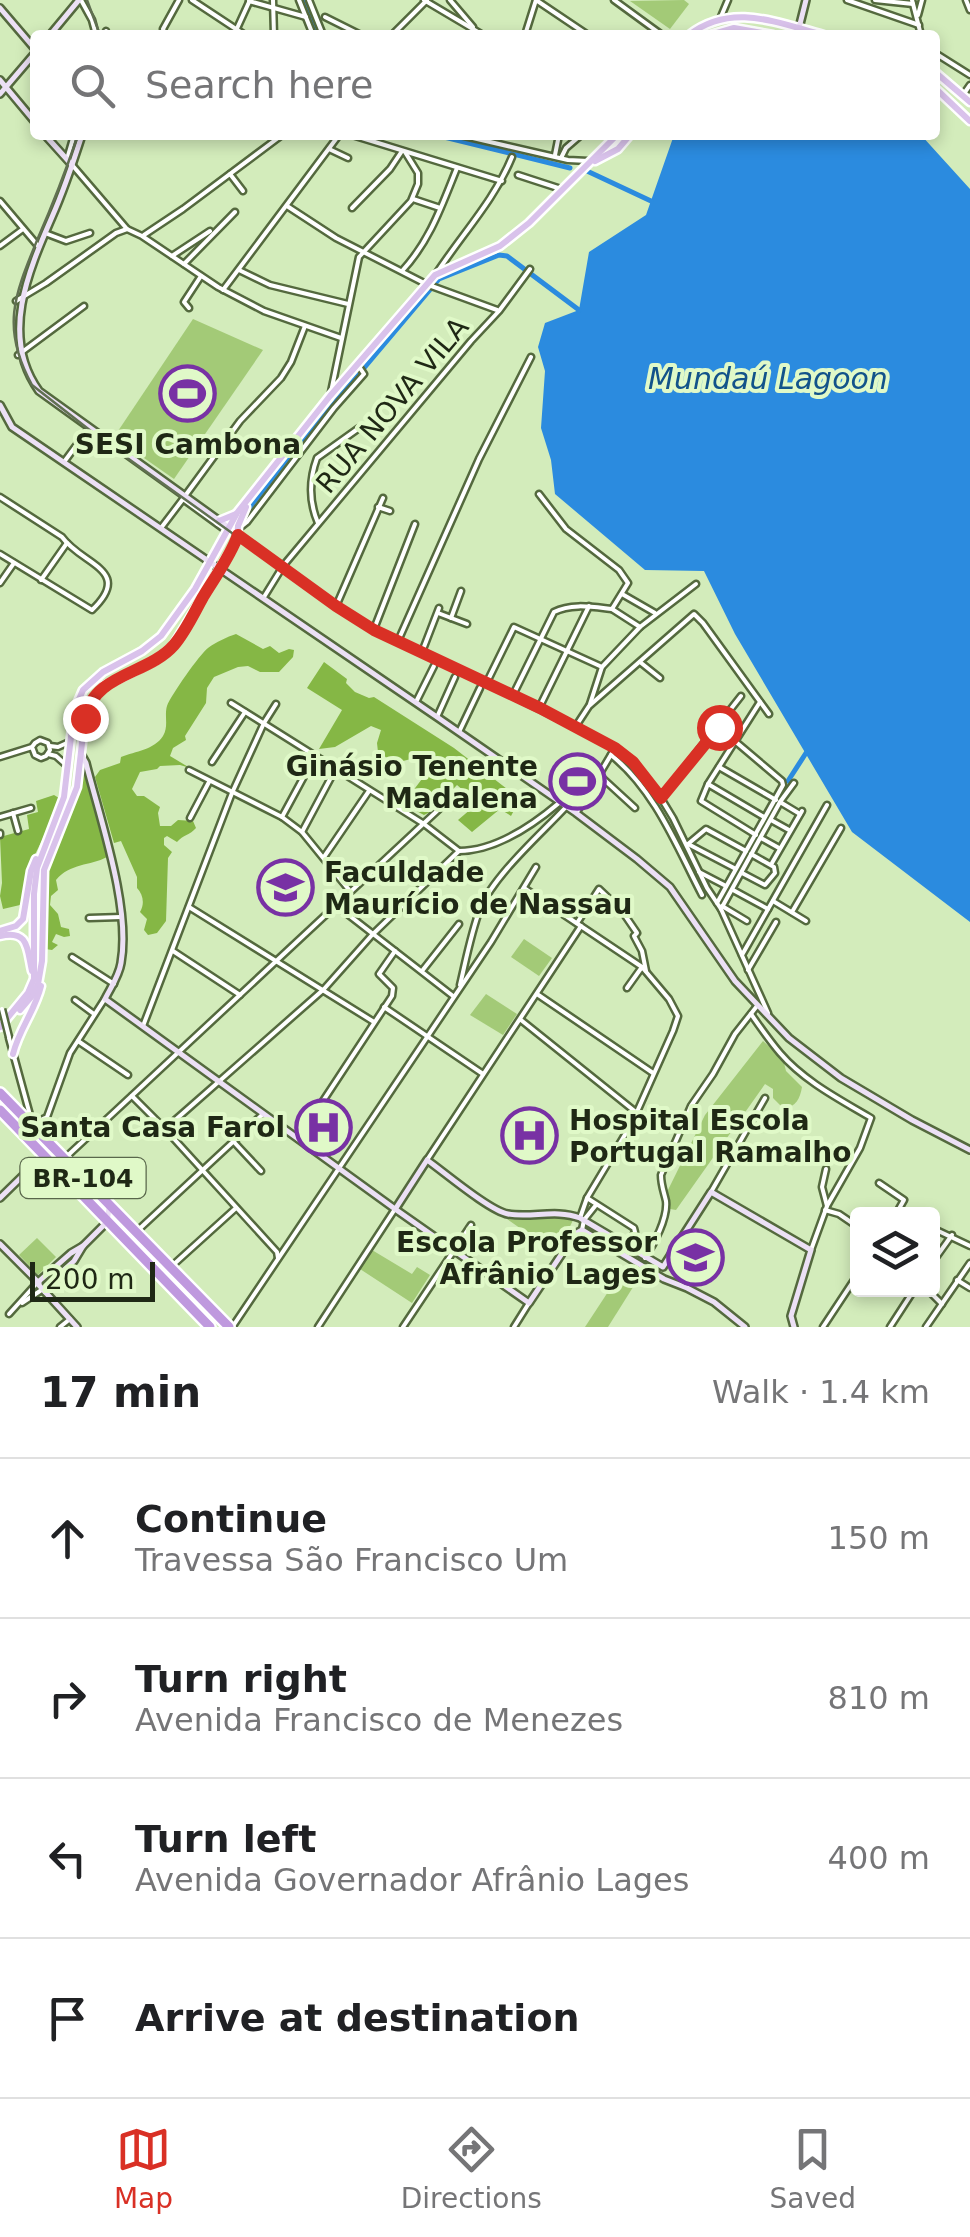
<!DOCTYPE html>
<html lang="en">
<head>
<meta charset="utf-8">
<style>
	:root { --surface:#fff; --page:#f6f6f6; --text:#202124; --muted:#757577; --line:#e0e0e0; --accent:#d93025 }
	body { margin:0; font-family:"DejaVu Sans",sans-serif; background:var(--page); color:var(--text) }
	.controls { position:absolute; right:30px; bottom:30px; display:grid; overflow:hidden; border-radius:10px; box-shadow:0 5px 15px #0003 }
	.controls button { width:90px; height:90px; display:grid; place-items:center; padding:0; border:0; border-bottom:2px solid var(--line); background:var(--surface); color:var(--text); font:50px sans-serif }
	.scale { position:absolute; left:30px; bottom:25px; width:125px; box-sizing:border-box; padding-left:10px; border:5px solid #1f2815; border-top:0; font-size:28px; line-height:35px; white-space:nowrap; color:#1f2815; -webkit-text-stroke:8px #e0f9c8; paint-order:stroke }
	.stop { position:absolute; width:30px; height:30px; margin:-22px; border:8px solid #d93025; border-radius:50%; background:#fff }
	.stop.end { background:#d93025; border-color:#fff; box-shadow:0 2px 10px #0008 }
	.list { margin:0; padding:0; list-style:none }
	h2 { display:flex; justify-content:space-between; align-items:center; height:130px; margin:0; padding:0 40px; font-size:42px }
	h2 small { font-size:32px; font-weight:400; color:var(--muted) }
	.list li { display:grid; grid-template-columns:65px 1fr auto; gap:30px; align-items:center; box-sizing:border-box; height:160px; padding:0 40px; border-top:2px solid var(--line) }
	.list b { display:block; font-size:38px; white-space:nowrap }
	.list p { margin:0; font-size:32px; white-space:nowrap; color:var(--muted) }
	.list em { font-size:32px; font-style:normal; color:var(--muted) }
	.icon { flex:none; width:55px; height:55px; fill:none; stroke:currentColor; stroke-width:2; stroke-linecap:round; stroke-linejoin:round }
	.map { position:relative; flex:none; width:970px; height:1327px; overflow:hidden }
	.search { position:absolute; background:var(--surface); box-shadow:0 5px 15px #0003; left:30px; right:30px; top:30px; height:110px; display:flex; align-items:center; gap:25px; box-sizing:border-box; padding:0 35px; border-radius:10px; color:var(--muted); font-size:38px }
	.sheet { height:770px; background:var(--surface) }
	nav { display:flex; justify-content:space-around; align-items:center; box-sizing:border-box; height:140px; border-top:2px solid var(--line); background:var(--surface); font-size:28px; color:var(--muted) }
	nav a { display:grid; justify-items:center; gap:5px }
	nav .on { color:var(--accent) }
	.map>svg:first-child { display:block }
	.green { fill:#a3ca77 }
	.forest { fill:#85b745 }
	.water { fill:#2b8bdf }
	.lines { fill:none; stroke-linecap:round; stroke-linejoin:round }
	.canal { stroke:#2b8bdf; stroke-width:5 }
	.street-casing { stroke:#54693e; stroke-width:9 }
	.secondary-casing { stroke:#54693e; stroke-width:10 }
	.primary-casing { stroke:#fff; stroke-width:11 }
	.highway-casing { stroke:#fff; stroke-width:14 }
	.street { stroke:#fff; stroke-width:4 }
	.secondary { stroke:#ece0f5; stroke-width:5 }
	.primary { stroke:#d9c2eb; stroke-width:6 }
	.highway { stroke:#bf99de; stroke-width:9 }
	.tram { stroke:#617052; stroke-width:2.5 }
	.street-bridge-casing { stroke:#54693e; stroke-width:9; stroke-linecap:butt }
	.street-bridge { stroke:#fff; stroke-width:4 }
	.route { stroke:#d93025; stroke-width:12 }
	.labels { text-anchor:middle; stroke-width:8; stroke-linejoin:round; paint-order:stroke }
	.shield { fill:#e0f9c8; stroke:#59674b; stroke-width:2.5 }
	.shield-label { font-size:25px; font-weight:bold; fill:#1f2815 }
	.street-label { font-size:28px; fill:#1f2815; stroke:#e0f9c8 }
	.poi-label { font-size:28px; font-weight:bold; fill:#1f2815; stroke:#e0f9c8; text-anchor:end }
	.water-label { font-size:30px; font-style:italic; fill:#12538a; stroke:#e0f9c8 }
</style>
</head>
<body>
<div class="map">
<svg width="970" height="1327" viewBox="0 0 970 1327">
	<rect width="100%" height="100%" fill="#d3ecbb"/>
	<g class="green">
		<path d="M684 0 689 4 670 29 630 1Z"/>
		<path d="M193 319 263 350 174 479 114 437Z"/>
		<path d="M575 762 598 776 581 803 557 789Z"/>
		<path d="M524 939 552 958 539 976 511 957Z"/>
		<path d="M486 994 517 1014 503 1035 470 1015Z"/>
		<path d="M763 1041 783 1059 786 1071 802 1087C800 1099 796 1106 784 1109L773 1098V1089L765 1084 676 1210 670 1209 667 1192 705 1115Z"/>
		<path d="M553 1217 574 1218 557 1254 507 1219 527 1220Z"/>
		<path d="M37 1238 56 1257 38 1275 19 1255Z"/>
		<path d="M372 1250 412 1274 417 1267 430 1275 412 1303 360 1269Z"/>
		<path d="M625 1266 640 1276 608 1327H585Z"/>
	</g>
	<g class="forest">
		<path d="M236 634 263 649 270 646 279 653 289 649 294 650 293 657 279 672H260L248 666 238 667 214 677 207 688 206 703 185 736 186 740 173 748 170 756 190 768 180 765 160 766 157 769 140 772 132 789 137 796H144L160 807 158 813 160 826H171L178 820 193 821 196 828C190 835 183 835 177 842L167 836 164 838V845L172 852 168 858 166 921 157 933 148 935 144 930 147 919 140 912C145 904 143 894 137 888V877L121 841 114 843 95 777 100 770 120 763 121 757C136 751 154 750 163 736 169 726 164 716 167 706 171 695 200 654 208 648 216 642 227 637 236 634Z"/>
		<path d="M324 662 347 679 346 683 355 692 369 698 374 697 454 748 520 799 511 816 500 809 472 832 458 820 478 803 457 785 432 811 424 815 403 804 431 767 425 760 411 759 395 763 378 752 377 743 381 730 371 726 335 747 319 749 342 710 307 688Z"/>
		<path d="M84 767 107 857C90 866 70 863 56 880L58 890 51 896 50 905 58 914 61 927 69 929 70 936 64 937 56 934 52 942 58 945 52 950 45 949C45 921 42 891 50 863 59 829 81 802 84 767Z"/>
		<path d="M54 795 59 798 58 807 29 867 19 917 20 905 3 909 0 896 2 883 0 837 29 829 27 815 38 812 36 801Z"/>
	</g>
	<path class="water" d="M674 135H921L970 189V922L852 832 735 634 704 571 645 570 555 494 551 460 541 428 545 371 538 347 545 323 579 310 589 252 646 215Z"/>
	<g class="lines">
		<g class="canal">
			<path d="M306 0 319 35"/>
			<path d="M436 135 570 168"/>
			<path d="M587 171 651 201"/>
			<path d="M246 512 284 463 439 279 499 255 507 256 579 310"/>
			<path d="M788 781 806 753"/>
			<path d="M757 836 785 786"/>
		</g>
		<defs>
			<g id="street">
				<path d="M81 0 92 20 96 35"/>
				<path d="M192 0 245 35"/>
				<path d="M273 0 274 35"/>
				<path d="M299 0 313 35"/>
				<path d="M309 0 323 35"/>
				<path d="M424 0 483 35"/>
				<path d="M450 0 473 27"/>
				<path d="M536 0 588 35"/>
				<path d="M614 0 662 35"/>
				<path d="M847 0 919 25"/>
				<path d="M875 0 913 4"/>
				<path d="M912 0 921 35"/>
				<path d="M966 0 970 10"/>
				<path d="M249 1 306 17"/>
				<path d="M918 15 922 0"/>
				<path d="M325 17 361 35"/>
				<path d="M720 19 728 0"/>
				<path d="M105 35 106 31"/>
				<path d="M165 35 163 29 179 0"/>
				<path d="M234 35 250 0"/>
				<path d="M392 35 427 0"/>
				<path d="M525 35 536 0"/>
				<path d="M935 53 970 75"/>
				<path d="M963 95 970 85"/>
				<path d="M352 135 502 181"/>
				<path d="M460 135 568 160 588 161"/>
				<path d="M329 149 348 158"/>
				<path d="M555 155 559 135"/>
				<path d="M561 158 566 148 581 135"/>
				<path d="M67 159 74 135"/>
				<path d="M73 166 127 229 142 236 218 287 264 311 341 338"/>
				<path d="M230 174 243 191"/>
				<path d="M518 175 561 189"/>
				<path d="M413 199 440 208"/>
				<path d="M0 201 39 247"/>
				<path d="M287 206 336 238 426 284 497 310"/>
				<path d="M352 208 390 169 402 151"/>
				<path d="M45 233 66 241 90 233"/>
				<path d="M144 235 183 209 282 135"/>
				<path d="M0 246 23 229"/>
				<path d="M172 256 210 231"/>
				<path d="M184 264 235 212"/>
				<path d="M239 270 270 285 348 304"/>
				<path d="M402 271C430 241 442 205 457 168"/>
				<path d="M436 274C462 234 494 201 512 157"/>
				<path d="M223 290 339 135"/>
				<path d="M16 301 46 283 116 233 127 229"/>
				<path d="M189 308 184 302 201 276"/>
				<path d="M18 355 84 306"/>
				<path d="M331 392 359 257 411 201 418 184V173L405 152"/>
				<path d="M64 462 87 431"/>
				<path d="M185 496 240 421 281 378 291 362 305 326"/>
				<path d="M0 497 62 537C82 565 134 570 92 610L0 554"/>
				<path d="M378 507 390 511"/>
				<path d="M318 523C309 502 309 480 317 458L359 428"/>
				<path d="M238 526H242L247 522 334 408 364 374 358 365"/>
				<path d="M161 528 183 499 227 531"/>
				<path d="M229 528 336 606 374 629 539 708 605 742 625 755 656 790 673 818 707 888 721 909 768 1013"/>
				<path d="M283 566 471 341 499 311 530 269"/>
				<path d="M41 580 67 543"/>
				<path d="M0 583 14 563"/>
				<path d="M622 594 655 613"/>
				<path d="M264 597 280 571"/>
				<path d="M337 604 383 498"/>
				<path d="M612 609 640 627"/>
				<path d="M438 613 467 624"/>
				<path d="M451 618 461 591"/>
				<path d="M374 629 415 524"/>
				<path d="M398 641 479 459 531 357"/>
				<path d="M422 652 439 608"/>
				<path d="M640 662 660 678"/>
				<path d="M487 682 514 627 602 667"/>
				<path d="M513 695 554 612C571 603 593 607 612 609L628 583 619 570 566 529 539 494"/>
				<path d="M416 702 434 666"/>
				<path d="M231 703 424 824 459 851C495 851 533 825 559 803"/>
				<path d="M590 704 602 667 640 627 696 584"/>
				<path d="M540 706 589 606"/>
				<path d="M437 717 455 677"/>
				<path d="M576 726 589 706 694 614 703 623 769 714"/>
				<path d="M459 732 480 688"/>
				<path d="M50 746 58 747 69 742"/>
				<path d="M48 754 56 756 65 764"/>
				<path d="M611 755C655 790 677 847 702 895"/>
				<path d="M0 757 32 747 35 743 40 740 48 743 50 750 46 756 41 758 35 755 32 747"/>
				<path d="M212 762 245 712"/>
				<path d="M719 767 776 800"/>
				<path d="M189 770 282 817 302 832 350 891"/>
				<path d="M599 775 635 808"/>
				<path d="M708 784 764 817"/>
				<path d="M661 798 741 696"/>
				<path d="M780 802 800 814"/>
				<path d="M577 812 615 748"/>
				<path d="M13 813 18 831"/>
				<path d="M0 817 31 808"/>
				<path d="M282 817 315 756"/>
				<path d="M190 818 209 782"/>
				<path d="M771 820 789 830"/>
				<path d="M302 832 335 770"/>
				<path d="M0 833V835"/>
				<path d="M756 835 701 801 708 784 760 702"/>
				<path d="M761 838 779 848"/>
				<path d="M688 844 706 829 746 851"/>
				<path d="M690 845 734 868"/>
				<path d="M324 857 369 791"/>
				<path d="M772 863 802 811"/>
				<path d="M699 872 726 886"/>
				<path d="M742 873 765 885 775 873 774 867 751 854"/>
				<path d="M524 888 642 967 669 999 678 1016 673 1031 632 1123 587 1198 580 1218"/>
				<path d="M733 890 768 909"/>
				<path d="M773 901 806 921"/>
				<path d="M717 903 783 785 782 781 736 742"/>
				<path d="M337 906 453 996"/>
				<path d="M722 906 747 921"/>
				<path d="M189 907 374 1022"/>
				<path d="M721 909 780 802 794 783"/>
				<path d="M792 912 841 828"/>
				<path d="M89 918 121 917"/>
				<path d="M577 923 599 889 622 911 637 933 634 936 642 951 646 971"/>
				<path d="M173 951 240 995"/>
				<path d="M742 955 827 805"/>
				<path d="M72 957 114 984"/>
				<path d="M748 970 776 922"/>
				<path d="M422 971 459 924"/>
				<path d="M460 985C466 960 471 933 480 909 494 875 541 834 566 807"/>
				<path d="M627 988 642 967"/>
				<path d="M537 994 653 1073"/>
				<path d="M75 1000 94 1014"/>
				<path d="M384 1007 483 1074"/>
				<path d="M751 1014C760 1027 769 1040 780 1053 804 1081 839 1099 871 1118L860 1148 827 1206 811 1250"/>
				<path d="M521 1020 637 1113"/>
				<path d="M143 1026 232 793 264 723 276 704"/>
				<path d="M9 1038 30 1115V1125L45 1118"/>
				<path d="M78 1041 128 1075"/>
				<path d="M132 1096 165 1129 277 1252 278 1258"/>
				<path d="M165 1129 324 989 372 935 459 851"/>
				<path d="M42 1131 70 1053 104 1000"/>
				<path d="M298 1139 392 996 393 988 379 974 395 951"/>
				<path d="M233 1141 261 1171"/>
				<path d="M64 1159 451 798"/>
				<path d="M427 1160 581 926"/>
				<path d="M826 1169 822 1187 827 1206"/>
				<path d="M879 1183 904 1200 896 1214"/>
				<path d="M711 1192 765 1098"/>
				<path d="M587 1198 634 1228 635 1232 627 1245"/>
				<path d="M825 1210 839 1214 858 1227"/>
				<path d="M932 1228 970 1246"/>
				<path d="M582 1230 584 1220 596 1205"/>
				<path d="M131 1242 136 1232 263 1114"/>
				<path d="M645 1258C654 1244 668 1218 666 1201 664 1192 661 1185 661 1175L691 1106 713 1074 735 1034 757 1006"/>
				<path d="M932 1263 952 1235"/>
				<path d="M173 1265 236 1208"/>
				<path d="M957 1280 970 1288"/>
				<path d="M928 1290 942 1304"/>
				<path d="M22 1303 43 1289"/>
				<path d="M9 1314 37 1283"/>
				<path d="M233 1326 491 942 536 867"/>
				<path d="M60 1327 70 1319"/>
				<path d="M318 1327 395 1209"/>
				<path d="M403 1327 471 1225"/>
				<path d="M514 1327 529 1303"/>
				<path d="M823 1327 858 1274"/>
				<path d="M890 1327 914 1290"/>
				<path d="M926 1327 970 1263"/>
			</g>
			<g id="secondary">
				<path d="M0 8 35 49"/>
				<path d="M799 28 806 0"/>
				<path d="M50 35 79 0"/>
				<path d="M0 80 35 122"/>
				<path d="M0 94 35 53"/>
				<path d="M45 135 72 165"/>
				<path d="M82 135C73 163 64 190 52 217 28 272 0 337 39 391L228 527"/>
				<path d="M0 405 12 427 437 717 576 813 637 859 670 887 735 981 789 1038 841 1078 912 1120 970 1150"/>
				<path d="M81 754 86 763C100 819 131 907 121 963 119 976 111 987 105 999L395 1209 529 1303 575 1234 582 1230 664 1279 687 1288 714 1302 745 1327"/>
				<path d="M0 1198 43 1156"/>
				<path d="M396 1208 427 1160C444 1172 490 1211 508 1214 532 1218 556 1209 580 1218L663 1267 711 1192 811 1250 791 1316 794 1327"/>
				<path d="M0 1244 39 1283"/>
				<path d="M45 1292 47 1285 74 1261 83 1246 107 1222 109 1208"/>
				<path d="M77 1327 37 1283 71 1253 83 1246"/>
			</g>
			<g id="primary">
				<path d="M689 35C732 2 777 23 824 35"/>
				<path d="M710 35 734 28 773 35"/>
				<path d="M935 72 970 102"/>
				<path d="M935 88 970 121"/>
				<path d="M595 161 618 149 630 135"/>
				<path d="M219 521 236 514"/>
				<path d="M0 931 16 926 23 919 31 871 36 859"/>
				<path d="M0 936C29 929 27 949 32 971"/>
				<path d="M20 1010 32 996 38 984 42 961 44 870 77 787 85 717 89 703 104 686 156 660 172 647 237 540 238 526 246 507"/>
				<path d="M0 1027 28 993 34 979V894L37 868 64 797 74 711 83 690 103 672 142 651 161 636 195 589 237 513 330 396 435 275 500 246 529 223 617 135"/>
				<path d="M13 1054C19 1029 35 1011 41 986"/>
			</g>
			<g id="highway">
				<path d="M0 1093 229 1327"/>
				<path d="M0 1110 210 1327"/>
			</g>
		</defs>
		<use href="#street" class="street-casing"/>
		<use href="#secondary" class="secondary-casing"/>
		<use href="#primary" class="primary-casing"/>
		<use href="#highway" class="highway-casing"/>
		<use href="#street" class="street"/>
		<use href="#secondary" class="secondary"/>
		<use href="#primary" class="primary"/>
		<use href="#highway" class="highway"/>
		<g class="tram">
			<path d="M87 0 100 35"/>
			<path d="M78 135C66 170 53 204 38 238 15 294 0 327 32 385L105 442 352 619 596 741 613 752"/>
		</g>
		<defs>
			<path id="street-bridge" d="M2 1009 9 1037"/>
		</defs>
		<use href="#street-bridge" class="street-bridge-casing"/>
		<use href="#street-bridge" class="street-bridge"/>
	</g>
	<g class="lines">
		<path class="route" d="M85 718C94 673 148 675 174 645 186 631 194 613 203 597 215 577 230 557 238 535L336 606 374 630 540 708 615 748 633 762 661 798 719 727"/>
	</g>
	<defs>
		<symbol id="stadium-ring" viewBox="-11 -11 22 22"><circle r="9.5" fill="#e0f9c8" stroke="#7831a4" stroke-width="1.5"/><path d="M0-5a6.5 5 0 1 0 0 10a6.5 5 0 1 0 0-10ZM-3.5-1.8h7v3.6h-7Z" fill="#7831a4"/></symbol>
		<symbol id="university-ring" viewBox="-11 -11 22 22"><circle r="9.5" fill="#e0f9c8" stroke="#7831a4" stroke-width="1.5"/><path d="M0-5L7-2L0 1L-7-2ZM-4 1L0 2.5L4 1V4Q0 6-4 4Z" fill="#7831a4"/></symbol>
		<symbol id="hospital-ring" viewBox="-11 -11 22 22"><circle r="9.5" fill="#e0f9c8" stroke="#7831a4" stroke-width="1.5"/><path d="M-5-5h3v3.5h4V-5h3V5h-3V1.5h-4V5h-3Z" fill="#7831a4"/></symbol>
	</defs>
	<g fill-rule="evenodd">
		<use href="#stadium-ring" x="156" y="362" width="63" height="63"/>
		<use href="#stadium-ring" x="546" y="750" width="63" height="63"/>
		<use href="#university-ring" x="254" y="856" width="63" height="63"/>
		<use href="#hospital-ring" x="292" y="1096" width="63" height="63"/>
		<use href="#hospital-ring" x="498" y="1104" width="63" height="63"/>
		<use href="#university-ring" x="664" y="1226" width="63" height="63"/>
	</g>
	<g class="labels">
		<rect class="shield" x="20.5" y="1158" width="125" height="40" rx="8"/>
		<g class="shield-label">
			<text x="83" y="1187">BR-104</text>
		</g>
		<g class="street-label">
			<text transform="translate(392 405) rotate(-50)" y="10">RUA NOVA VILA</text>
		</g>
		<g class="poi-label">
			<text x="188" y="454" text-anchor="middle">SESI Cambona</text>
			<text x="538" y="776">Ginásio Tenente<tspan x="538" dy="32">Madalena</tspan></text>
			<text x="324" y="882" text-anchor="start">Faculdade<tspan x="324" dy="32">Maurício de Nassau</tspan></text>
			<text x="569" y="1130" text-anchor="start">Hospital Escola<tspan x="569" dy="32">Portugal Ramalho</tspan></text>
			<text x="285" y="1137">Santa Casa Farol</text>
			<text x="657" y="1252">Escola Professor<tspan x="657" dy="32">Afrânio Lages</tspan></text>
		</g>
		<g class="water-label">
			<text x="768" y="389">Mundaú Lagoon</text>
		</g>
	</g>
</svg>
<div class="controls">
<button><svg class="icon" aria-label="layers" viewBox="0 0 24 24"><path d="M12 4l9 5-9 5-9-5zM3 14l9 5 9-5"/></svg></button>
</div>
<div class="scale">200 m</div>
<div class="stop" style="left:719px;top:727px"></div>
<div class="stop end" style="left:85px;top:718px"></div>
<div class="search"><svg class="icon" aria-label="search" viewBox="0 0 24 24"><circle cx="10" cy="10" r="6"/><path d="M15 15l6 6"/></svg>Search here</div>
</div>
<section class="sheet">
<h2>17 min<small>Walk · 1.4 km</small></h2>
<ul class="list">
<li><svg class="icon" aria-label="ahead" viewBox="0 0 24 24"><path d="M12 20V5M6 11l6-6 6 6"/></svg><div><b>Continue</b><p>Travessa São Francisco Um</p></div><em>150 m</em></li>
<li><svg class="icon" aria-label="right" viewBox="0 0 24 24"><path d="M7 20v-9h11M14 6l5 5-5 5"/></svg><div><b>Turn right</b><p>Avenida Francisco de Menezes</p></div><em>810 m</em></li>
<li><svg class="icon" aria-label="left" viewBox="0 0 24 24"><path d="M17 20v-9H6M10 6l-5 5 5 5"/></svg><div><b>Turn left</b><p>Avenida Governador Afrânio Lages</p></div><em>400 m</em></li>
<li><svg class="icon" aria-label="arrive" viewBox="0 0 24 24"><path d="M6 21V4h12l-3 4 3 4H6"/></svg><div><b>Arrive at destination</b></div></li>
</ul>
</section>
<nav>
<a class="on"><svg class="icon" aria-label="map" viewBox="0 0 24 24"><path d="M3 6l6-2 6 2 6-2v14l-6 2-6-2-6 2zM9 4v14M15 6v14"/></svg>Map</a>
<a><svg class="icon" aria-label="directions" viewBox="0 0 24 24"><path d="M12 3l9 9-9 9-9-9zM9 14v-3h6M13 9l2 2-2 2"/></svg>Directions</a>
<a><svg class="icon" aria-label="saved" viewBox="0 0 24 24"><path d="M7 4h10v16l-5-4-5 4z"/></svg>Saved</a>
</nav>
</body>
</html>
